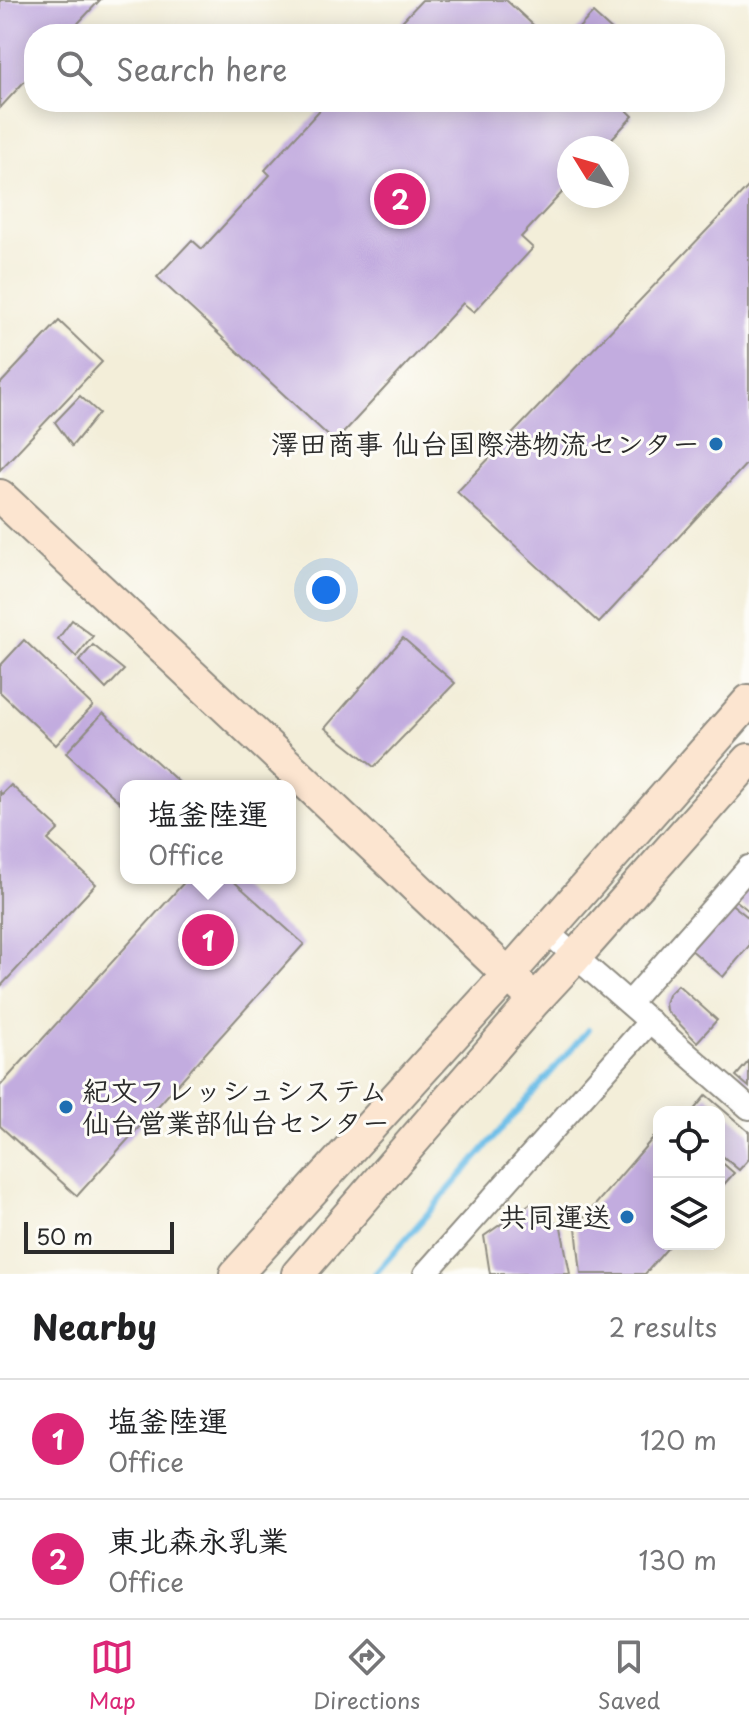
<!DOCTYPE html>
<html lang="en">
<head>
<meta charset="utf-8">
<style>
	:root { --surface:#fff; --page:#f6f6f6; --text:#202124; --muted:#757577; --line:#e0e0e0; --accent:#db2777 }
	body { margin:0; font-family:"Playpen Sans","Klee One",sans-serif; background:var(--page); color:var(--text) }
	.controls { position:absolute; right:24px; bottom:24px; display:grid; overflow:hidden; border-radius:16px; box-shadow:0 4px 20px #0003 }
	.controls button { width:72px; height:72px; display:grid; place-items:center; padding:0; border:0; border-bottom:2px solid var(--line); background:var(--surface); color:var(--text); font:40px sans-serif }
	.compass { position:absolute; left:557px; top:136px; width:72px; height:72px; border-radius:50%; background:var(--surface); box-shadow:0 4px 20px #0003; rotate:307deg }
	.scale { position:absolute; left:24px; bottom:20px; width:150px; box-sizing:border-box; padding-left:8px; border:4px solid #2b2b2b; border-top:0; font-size:22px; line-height:28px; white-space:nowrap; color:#2b2b2b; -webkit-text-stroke:6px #fdfcf7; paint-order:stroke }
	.you { position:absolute; left:326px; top:590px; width:28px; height:28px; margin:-20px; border:6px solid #fff; border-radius:50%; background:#1a73e8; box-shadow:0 0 0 12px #1a73e833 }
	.badge { display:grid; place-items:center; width:52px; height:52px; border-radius:50%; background:var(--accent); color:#fff; font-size:26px; font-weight:700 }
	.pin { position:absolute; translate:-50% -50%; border:4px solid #fff; box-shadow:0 2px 8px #0006 }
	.popup { position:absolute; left:120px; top:780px; width:176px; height:104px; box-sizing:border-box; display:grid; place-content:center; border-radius:16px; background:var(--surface); filter:drop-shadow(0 2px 6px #0005); font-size:26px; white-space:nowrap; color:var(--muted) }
	.popup b { font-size:30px; color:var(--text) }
	.popup::after { content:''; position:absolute; left:50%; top:100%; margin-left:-16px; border:16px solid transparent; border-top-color:var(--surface) }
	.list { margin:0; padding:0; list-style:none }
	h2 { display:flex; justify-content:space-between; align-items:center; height:104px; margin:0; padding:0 32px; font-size:34px }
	h2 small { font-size:26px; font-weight:400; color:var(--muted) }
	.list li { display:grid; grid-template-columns:52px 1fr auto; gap:24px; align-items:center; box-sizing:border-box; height:120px; padding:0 32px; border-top:2px solid var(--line) }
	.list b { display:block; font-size:30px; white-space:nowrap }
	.list p { margin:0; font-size:26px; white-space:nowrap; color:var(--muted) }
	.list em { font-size:26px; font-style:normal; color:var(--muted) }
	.icon { flex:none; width:44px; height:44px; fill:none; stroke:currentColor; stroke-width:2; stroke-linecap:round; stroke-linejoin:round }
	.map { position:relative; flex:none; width:749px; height:1274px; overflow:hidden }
	.search { position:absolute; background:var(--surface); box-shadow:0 4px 20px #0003; left:24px; right:24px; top:24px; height:88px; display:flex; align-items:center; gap:20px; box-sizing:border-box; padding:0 28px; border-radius:32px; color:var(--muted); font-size:30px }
	.sheet { height:344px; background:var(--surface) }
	nav { display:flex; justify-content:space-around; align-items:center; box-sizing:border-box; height:112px; border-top:2px solid var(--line); background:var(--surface); font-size:22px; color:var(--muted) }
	nav a { display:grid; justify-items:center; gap:4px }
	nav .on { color:var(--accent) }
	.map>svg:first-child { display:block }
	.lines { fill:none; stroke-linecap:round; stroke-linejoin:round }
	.stream { stroke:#6cbee8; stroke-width:6 }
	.building { fill:#c2acdf }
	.street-casing { stroke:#8f8c82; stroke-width:26 }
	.secondary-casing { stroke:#8f8c82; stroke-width:36 }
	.street { stroke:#fff; stroke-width:22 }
	.secondary { stroke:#fce5d0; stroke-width:32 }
	.poi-dot { fill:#1f6fb2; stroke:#fdfcf7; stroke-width:3 }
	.labels { text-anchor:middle; stroke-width:6; stroke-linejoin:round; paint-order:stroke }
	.poi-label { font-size:28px; font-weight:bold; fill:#2b2b2b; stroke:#fdfcf7; text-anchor:end }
</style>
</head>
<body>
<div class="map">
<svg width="749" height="1274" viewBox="0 0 749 1274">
	<rect width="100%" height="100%" fill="#fdfcf7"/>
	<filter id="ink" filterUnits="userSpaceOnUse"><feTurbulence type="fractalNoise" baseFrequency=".0125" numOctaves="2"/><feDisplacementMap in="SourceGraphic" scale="16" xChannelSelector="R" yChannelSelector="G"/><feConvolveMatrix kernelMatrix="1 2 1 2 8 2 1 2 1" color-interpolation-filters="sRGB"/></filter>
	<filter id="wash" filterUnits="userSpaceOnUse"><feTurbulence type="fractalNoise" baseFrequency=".006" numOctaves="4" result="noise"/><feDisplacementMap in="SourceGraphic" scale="32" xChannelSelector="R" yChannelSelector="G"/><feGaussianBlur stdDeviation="1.8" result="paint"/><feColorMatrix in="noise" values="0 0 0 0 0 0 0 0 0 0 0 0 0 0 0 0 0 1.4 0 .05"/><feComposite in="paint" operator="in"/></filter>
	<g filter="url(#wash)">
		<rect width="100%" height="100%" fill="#f3eed9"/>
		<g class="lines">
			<path class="stream" d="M375 1274 588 1030"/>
		</g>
		<g id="blocks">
			<g class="building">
				<path d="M0 0H100L68 34H34V71L0 108Z"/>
				<path d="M422 0H506L543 34H390Z"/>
				<path d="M593 13 616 34H573Z"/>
				<path d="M327 102H618L633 116 603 148H569V185L521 237 533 248 474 312 463 303 335 442 157 277 192 240 202 249 270 175 265 170Z"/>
				<path d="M749 186V461L599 623 457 492Z"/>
				<path d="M59 321 102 362 0 470V384Z"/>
				<path d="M80 396 99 413 72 446 55 422Z"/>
				<path d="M72 620 93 636 76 657 58 639Z"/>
				<path d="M403 638 455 683 374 767 325 728Z"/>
				<path d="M24 640 93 706 56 745 0 692V666Z"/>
				<path d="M93 645 124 670 106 689 79 661Z"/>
				<path d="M103 713 183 786H126V808L66 753Z"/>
				<path d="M11 785 59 829 48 840 96 884 0 987V792L2 794Z"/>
				<path d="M188 878H230L304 944 77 1196 0 1126V1086Z"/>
				<path d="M749 878V911L733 898Z"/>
				<path d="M729 902 749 918V946L723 977 690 949Z"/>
				<path d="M678 985 717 1020 697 1042 666 1010 665 1003 668 995Z"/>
				<path d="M749 1061V1087L736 1076Z"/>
				<path d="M706 1095 749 1132V1159L739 1170 719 1153V1112H692Z"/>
				<path d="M659 1131V1244H671L645 1274H581L576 1227Z"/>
				<path d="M719 1160 734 1173 719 1190Z"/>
				<path d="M531 1203 561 1227 570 1274H490L484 1236Z"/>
			</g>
		</g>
	</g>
	<g filter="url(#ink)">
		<use href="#blocks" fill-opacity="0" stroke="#8f8c82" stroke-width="2"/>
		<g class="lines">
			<defs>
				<g id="street">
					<path d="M546 931 749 1108"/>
					<path d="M629 1003 749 867"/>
					<path d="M425 1274 650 1021"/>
				</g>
				<g id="secondary">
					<path d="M0 496 275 753 535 1000"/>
					<path d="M236 1274 508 975 749 701"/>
					<path d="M298 1274 535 1000 575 957 749 760"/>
				</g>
			</defs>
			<use href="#street" class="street-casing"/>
			<use href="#secondary" class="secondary-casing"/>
			<use href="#street" class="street"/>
			<use href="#secondary" class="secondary"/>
		</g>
	</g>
	<g class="poi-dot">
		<circle cx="716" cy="444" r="8"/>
		<circle cx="66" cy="1107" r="8"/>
		<circle cx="627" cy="1217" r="8"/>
	</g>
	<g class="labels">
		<g class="poi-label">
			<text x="700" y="454">澤田商事 仙台国際港物流センター</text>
			<text x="82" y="1101" text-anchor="start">紀文フレッシュシステム<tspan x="82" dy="32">仙台営業部仙台センター</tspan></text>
			<text x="611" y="1227">共同運送</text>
		</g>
	</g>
</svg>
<div class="controls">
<button><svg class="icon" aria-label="locate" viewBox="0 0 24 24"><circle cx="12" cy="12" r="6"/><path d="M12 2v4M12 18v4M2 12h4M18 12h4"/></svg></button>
<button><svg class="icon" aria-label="layers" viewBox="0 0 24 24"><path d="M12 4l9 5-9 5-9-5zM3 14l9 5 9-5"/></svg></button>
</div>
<svg class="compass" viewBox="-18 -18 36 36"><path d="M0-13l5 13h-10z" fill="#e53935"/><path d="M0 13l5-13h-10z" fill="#757577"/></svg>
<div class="scale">50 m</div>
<div class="you"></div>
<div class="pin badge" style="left:208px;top:940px">1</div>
<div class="popup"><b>塩釜陸運</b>Office</div>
<div class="pin badge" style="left:400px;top:199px">2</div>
<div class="search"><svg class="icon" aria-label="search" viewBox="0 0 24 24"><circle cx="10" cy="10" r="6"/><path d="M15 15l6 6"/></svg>Search here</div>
</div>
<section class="sheet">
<h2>Nearby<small>2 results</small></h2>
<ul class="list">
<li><span class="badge">1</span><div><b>塩釜陸運</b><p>Office</p></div><em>120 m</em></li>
<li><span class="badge">2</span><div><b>東北森永乳業</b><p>Office</p></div><em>130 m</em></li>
</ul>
</section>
<nav>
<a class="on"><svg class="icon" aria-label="map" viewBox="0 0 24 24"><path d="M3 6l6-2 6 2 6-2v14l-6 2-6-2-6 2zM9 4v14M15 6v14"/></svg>Map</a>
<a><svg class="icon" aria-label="directions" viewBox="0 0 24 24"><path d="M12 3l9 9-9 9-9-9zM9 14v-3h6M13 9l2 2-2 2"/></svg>Directions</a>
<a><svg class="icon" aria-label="saved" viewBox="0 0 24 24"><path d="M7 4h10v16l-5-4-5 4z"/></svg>Saved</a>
</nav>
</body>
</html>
